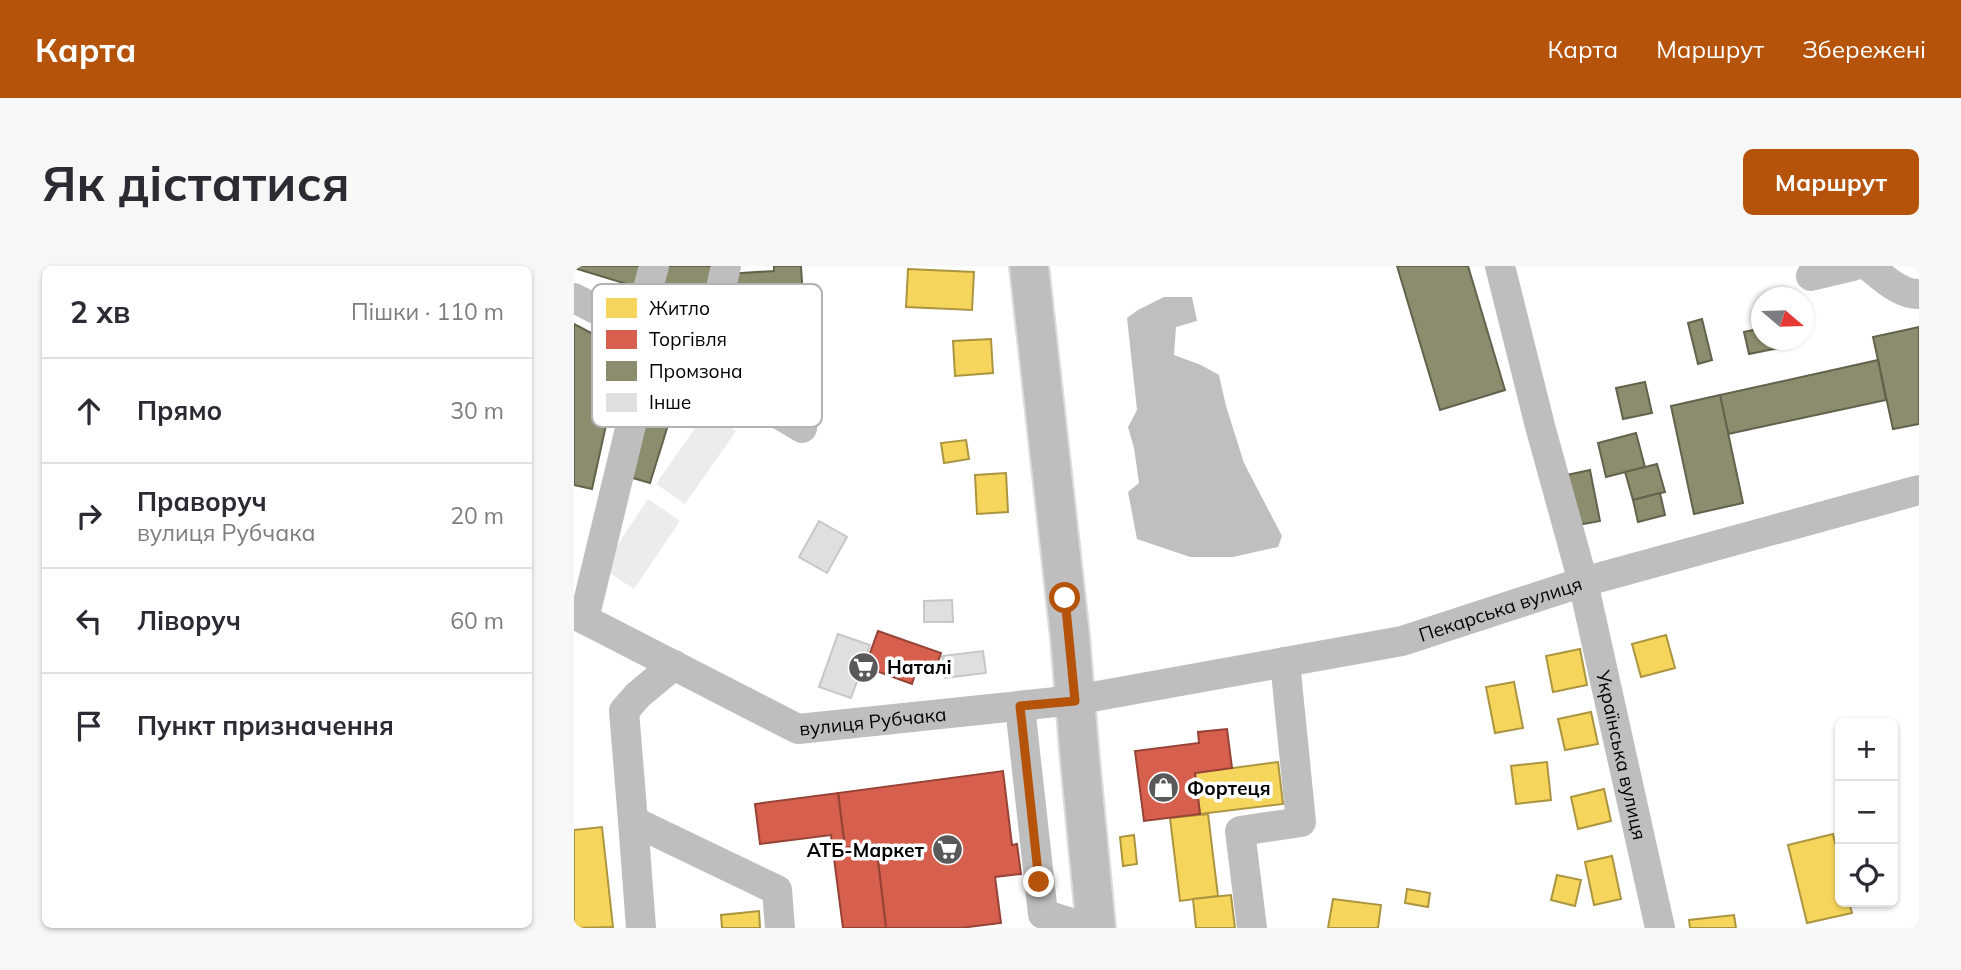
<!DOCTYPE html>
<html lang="uk">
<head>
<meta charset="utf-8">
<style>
	:root { --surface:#fff; --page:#f7f7f7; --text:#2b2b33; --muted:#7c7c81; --line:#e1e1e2; --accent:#b45309 }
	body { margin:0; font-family:Mulish,sans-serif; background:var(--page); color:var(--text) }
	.controls { position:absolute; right:21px; bottom:21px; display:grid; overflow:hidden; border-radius:10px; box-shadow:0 2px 5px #0004 }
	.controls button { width:63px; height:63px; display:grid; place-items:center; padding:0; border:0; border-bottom:2px solid var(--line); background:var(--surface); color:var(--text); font:35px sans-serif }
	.compass { position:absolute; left:1177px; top:21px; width:63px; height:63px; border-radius:50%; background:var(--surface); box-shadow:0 2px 5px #0004; rotate:109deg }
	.stop { position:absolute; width:21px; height:21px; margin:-16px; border:5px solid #b45309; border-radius:50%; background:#fff }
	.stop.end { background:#b45309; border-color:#fff; box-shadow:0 2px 7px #0008 }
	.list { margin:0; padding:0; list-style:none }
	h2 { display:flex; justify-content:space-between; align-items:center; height:91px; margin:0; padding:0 28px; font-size:30px }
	h2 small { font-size:23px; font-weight:400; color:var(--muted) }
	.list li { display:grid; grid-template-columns:46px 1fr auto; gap:21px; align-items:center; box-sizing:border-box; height:105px; padding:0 28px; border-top:2px solid var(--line) }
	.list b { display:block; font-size:26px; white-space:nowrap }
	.list p { margin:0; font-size:23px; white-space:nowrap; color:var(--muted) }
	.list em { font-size:23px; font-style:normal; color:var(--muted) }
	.icon { flex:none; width:38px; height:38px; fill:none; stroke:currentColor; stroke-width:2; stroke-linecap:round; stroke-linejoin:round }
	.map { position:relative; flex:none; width:1345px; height:662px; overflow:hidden; border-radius:10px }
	header { display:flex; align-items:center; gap:42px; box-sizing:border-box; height:98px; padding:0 35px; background:var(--accent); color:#fff }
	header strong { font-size:33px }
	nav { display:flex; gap:38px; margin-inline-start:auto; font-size:24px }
	.intro { display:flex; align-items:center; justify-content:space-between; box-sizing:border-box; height:168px; padding:0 42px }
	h1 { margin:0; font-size:49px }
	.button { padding:18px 32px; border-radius:10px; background:var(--accent); color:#fff; font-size:24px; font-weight:700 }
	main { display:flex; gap:42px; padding:0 42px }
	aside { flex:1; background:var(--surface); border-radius:10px; box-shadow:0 2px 5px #0004 }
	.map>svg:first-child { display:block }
	.green { fill:#ececec }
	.water { fill:#bfbfbf }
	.homes { fill:#f6d55c; stroke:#ac9540; stroke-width:2 }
	.shops { fill:#d6604d; stroke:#964336; stroke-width:2 }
	.industry { fill:#8c8c6e; stroke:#62624d; stroke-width:2 }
	.building { fill:#dfdfdf; stroke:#c7c7c7; stroke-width:2 }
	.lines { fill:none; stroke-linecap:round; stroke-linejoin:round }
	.major-casing { stroke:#dbdbdb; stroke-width:42 }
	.minor { stroke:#bebebe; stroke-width:30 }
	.major { stroke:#bebebe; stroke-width:38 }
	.route { stroke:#b45309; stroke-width:9 }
	.labels { text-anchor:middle; stroke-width:7; stroke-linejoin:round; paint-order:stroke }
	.street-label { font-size:19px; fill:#000; stroke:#fff }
	.poi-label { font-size:19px; font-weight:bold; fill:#000; stroke:#fff; text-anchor:start }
	.key { fill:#fff; stroke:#b2b2b2; stroke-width:2 }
	.key-label { font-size:19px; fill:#000 }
</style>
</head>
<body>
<header>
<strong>Карта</strong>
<nav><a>Карта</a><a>Маршрут</a><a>Збережені</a></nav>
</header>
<div class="intro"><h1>Як дістатися</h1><a class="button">Маршрут</a></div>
<main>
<aside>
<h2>2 хв<small>Пішки · 110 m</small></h2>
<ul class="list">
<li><svg class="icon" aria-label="ahead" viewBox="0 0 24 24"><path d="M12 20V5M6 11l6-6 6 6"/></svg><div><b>Прямо</b></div><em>30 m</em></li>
<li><svg class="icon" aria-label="right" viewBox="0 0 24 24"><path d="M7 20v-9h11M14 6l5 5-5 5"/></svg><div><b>Праворуч</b><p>вулиця Рубчака</p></div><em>20 m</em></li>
<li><svg class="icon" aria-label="left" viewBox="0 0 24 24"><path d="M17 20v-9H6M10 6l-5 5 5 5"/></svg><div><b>Ліворуч</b></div><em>60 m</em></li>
<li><svg class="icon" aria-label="arrive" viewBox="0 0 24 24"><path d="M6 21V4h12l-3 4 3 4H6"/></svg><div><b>Пункт призначення</b></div></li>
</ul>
</aside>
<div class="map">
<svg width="1345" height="662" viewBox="0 0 1345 662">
	<rect width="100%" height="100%" fill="#fff"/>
	<g class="green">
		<path d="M133 145 162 165 111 238 82 218Z"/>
		<path d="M74 233 106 255 60 323 28 302Z"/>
	</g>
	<path class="water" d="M590 31H618L623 55 602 61 600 89 627 99 645 109 652 140 670 197 708 270 704 281 659 291H616L563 273 554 226 565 217 560 182 554 161 563 144 553 52 564 44Z"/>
	<g class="homes">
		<path d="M334 3 400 6 398 44 332 41Z"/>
		<path d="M417 73 419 107 381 110 379 75Z"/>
		<path d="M392 174 395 193 370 197 367 177Z"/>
		<path d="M432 207 434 246 403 248 401 209Z"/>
		<path d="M1092 369 1101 402 1067 411 1058 378Z"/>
		<path d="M1006 383 1013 419 979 426 972 390Z"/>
		<path d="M940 416 949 462 921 467 912 421Z"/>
		<path d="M1017 446 1024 478 991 484 984 453Z"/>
		<path d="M704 496 709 538 626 548 621 507Z"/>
		<path d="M973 496 977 534 942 538 937 500Z"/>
		<path d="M1030 523 1037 555 1004 563 997 531Z"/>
		<path d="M634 548 644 630 606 635 596 552Z"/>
		<path d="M28 561 39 661 0 662V564Z"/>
		<path d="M1259 568 1266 599V636H1275L1278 647 1233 657 1214 579Z"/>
		<path d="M560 569 563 598 549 600 546 571Z"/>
		<path d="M1038 590 1047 633 1020 639 1011 596Z"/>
		<path d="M983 609 1007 614 1001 640 977 634Z"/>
		<path d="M833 623 856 627 854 641 831 637Z"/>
		<path d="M657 629 661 662H622L619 633Z"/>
		<path d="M759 633 807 639 804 662H754Z"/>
		<path d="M185 645 186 662H148L147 649Z"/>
		<path d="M1160 649 1162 662H1116L1115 654Z"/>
	</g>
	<g class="shops">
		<path d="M304 365 367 387 359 410 342 405 338 418 291 401Z"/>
		<path d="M653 463 658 502 621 507 626 548 570 555 561 485 625 477 624 466Z"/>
		<path d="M429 505 438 579 443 578 447 608 421 611 427 657 386 662H312L302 578 271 582 264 527Z"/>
		<path d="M264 527 271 582 302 578 312 662H269L257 569 186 578 181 538Z"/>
	</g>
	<g class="industry">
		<path d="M0 0H76L69 23 0 2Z"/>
		<path d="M94 0H138L125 55 83 45Z"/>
		<path d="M200 0H227L230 48 204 50 202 30 175 32 176 47 155 48 152 8 200 5Z"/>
		<path d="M823 0H894L931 124 866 144Z"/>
		<path d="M1128 53 1138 94 1124 98 1114 57Z"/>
		<path d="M0 58 55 87 43 109 18 223 0 219Z"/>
		<path d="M1345 61V158L1319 163 1299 71Z"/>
		<path d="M1188 62V74H1214L1215 80 1175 88 1170 66Z"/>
		<path d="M1304 94 1312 134 1154 168 1146 129Z"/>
		<path d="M85 103 109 111 76 217 52 210Z"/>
		<path d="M1071 116 1078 147 1049 153 1042 122Z"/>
		<path d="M1146 129 1169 237 1120 248 1097 140Z"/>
		<path d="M1062 167 1071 201 1032 211 1024 177Z"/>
		<path d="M1083 198 1091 226 1059 234 1051 206Z"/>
		<path d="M1016 204 1026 255 998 260 988 210Z"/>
		<path d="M1086 227 1091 249 1064 256 1059 234Z"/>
	</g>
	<g class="building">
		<path d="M245 255 273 271 253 307 225 291Z"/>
		<path d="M378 334 379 356H350V335Z"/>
		<path d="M264 368 296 379 277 432 245 421Z"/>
		<path d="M409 385 412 407 371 412 368 390Z"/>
	</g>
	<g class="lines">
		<defs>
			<path id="major" d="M455 0 496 371 506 494 522 662"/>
		</defs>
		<use href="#major" class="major-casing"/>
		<g class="minor">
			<path id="s1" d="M926 0 966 160 1009 316 1086 662"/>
			<path d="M1294 0C1309 11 1326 29 1345 28"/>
			<path d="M1237 10 1279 0"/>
			<path d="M0 32 78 72 10 353"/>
			<path d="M139 56 162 60 185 50 213 69"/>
			<path d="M63 65 80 0"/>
			<path d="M78 72 228 162"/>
			<path d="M78 72 139 56 152 0"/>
			<path id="s2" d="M0 348 224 463 501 434 828 375 1009 316 1345 224"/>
			<path d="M100 399 64 429 50 445 59 555 203 624 206 662"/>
			<path d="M446 441 469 648 513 662"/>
			<path d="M59 555 67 662"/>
			<path d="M678 662 666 565 727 556 711 396"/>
		</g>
		<use href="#major" class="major"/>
	</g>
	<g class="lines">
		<path class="route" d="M465 616 446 440 501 435 491 332"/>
	</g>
	<defs>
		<symbol id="supermarket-disc" viewBox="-11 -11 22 22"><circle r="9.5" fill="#595959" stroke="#fff"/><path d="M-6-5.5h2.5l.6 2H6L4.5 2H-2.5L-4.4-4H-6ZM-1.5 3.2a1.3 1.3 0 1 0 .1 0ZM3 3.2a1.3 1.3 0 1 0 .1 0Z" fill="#fff"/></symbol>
		<symbol id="shop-disc" viewBox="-11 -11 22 22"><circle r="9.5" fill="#595959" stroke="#fff"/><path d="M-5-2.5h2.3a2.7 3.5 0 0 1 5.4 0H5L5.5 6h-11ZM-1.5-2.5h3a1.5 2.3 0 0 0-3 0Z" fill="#fff"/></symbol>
	</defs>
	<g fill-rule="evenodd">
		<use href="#supermarket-disc" x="272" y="384" width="35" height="35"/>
		<use href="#shop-disc" x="572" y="504" width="35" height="35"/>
		<use href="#supermarket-disc" x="356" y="566" width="35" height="35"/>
	</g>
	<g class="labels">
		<g class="street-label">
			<text dy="7" stroke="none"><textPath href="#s2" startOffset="966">Пекарська вулиця</textPath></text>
			<text dy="7" stroke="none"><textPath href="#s2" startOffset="327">вулиця Рубчака</textPath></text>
			<text dy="7" stroke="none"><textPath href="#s1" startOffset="504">Українська вулиця</textPath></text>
		</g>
		<g class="poi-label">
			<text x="313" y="408">Наталі</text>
			<text x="613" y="529">Фортеця</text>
			<text x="350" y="591" text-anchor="end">АТБ-Маркет</text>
		</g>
	</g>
	<rect x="18" y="18" width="230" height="143" rx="10" class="key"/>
	<rect x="32" y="32" width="31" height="20" fill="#f6d55c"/>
	<rect x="32" y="64" width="31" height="19" fill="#d6604d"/>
	<rect x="32" y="95" width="31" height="20" fill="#8c8c6e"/>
	<rect x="32" y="127" width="31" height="19" fill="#dfdfdf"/>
	<g class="key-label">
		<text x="75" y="49">Житло</text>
		<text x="75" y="80">Торгівля</text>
		<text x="75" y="112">Промзона</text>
		<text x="75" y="143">Інше</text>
	</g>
</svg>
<div class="controls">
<button>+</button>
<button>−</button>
<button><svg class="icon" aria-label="locate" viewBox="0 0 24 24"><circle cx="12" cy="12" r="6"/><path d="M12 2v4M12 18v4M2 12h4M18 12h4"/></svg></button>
</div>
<svg class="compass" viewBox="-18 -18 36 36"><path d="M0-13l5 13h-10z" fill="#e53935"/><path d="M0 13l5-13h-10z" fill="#7c7c81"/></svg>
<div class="stop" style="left:491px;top:332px"></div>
<div class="stop end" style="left:465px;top:616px"></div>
</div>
</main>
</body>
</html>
